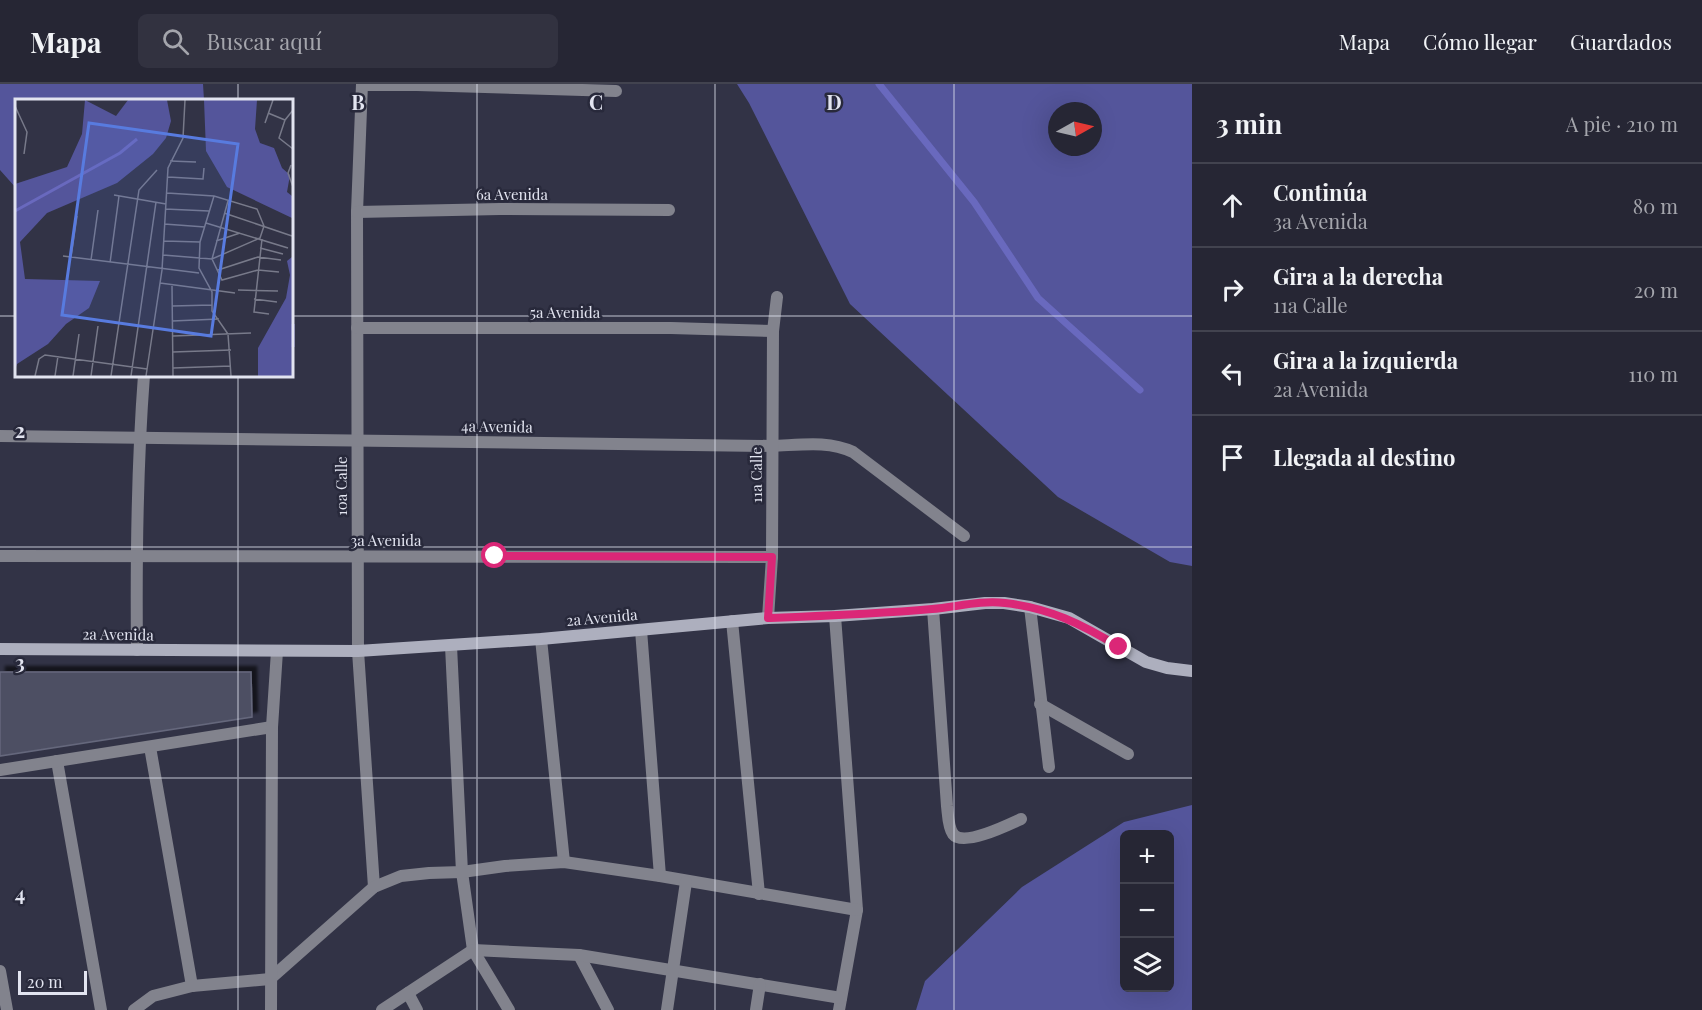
<!DOCTYPE html>
<html lang="es">
<head>
<meta charset="utf-8">
<style>
	:root { --surface:#262634; --page:#323240; --text:#f1f3f6; --muted:#a4a5ac; --line:#42434f }
	body { margin:0; font-family:"Playfair Display",serif; background:var(--page); color:var(--text) }
	.controls { position:absolute; right:18px; bottom:18px; display:grid; overflow:hidden; border-radius:9px; box-shadow:0 6px 24px #0002 }
	.controls button { width:54px; height:54px; display:grid; place-items:center; padding:0; border:0; border-bottom:2px solid var(--line); background:var(--surface); color:var(--text); font:30px sans-serif }
	.compass { position:absolute; left:1048px; top:18px; width:54px; height:54px; border-radius:50%; background:var(--surface); box-shadow:0 6px 24px #0002; rotate:82deg }
	.scale { position:absolute; left:18px; bottom:15px; width:69px; box-sizing:border-box; padding-left:6px; border:3px solid #e2e4f0; border-top:0; font-size:16px; line-height:21px; white-space:nowrap; color:#e2e4f0; -webkit-text-stroke:4px #28293b; paint-order:stroke }
	.stop { position:absolute; width:18px; height:18px; margin:-14px; border:4px solid #db2777; border-radius:50%; background:#fff }
	.stop.end { background:#db2777; border-color:#fff; box-shadow:0 2px 6px #0008 }
	.list { margin:0; padding:0; list-style:none }
	h2 { display:flex; justify-content:space-between; align-items:center; height:78px; margin:0; padding:0 24px; font-size:26px }
	h2 small { font-size:20px; font-weight:400; color:var(--muted) }
	.list li { display:grid; grid-template-columns:39px 1fr auto; gap:18px; align-items:center; box-sizing:border-box; height:84px; padding:0 24px; border-top:2px solid var(--line) }
	.list b { display:block; font-size:22px; white-space:nowrap }
	.list p { margin:0; font-size:20px; white-space:nowrap; color:var(--muted) }
	.list em { font-size:20px; font-style:normal; color:var(--muted) }
	.icon { flex:none; width:33px; height:33px; fill:none; stroke:currentColor; stroke-width:2; stroke-linecap:round; stroke-linejoin:round }
	.map { position:relative; flex:none; width:1192px; height:926px; overflow:hidden }
	header { display:flex; align-items:center; gap:36px; box-sizing:border-box; height:84px; padding:0 30px; background:var(--surface); border-bottom:2px solid var(--line) }
	header strong { font-size:28px }
	nav { display:flex; gap:33px; margin-inline-start:auto; font-size:21px }
	.search { width:420px; height:54px; background:var(--page); display:flex; align-items:center; gap:15px; box-sizing:border-box; padding:0 21px; border-radius:9px; color:var(--muted); font-size:22px }
	main { display:flex }
	aside { flex:1; background:var(--surface) }
	.map>svg:first-child { display:block }
	.green { fill:#54559b; fill-rule:evenodd }
	.lines { fill:none; stroke-linecap:round; stroke-linejoin:round }
	.stream { stroke:#6969be; stroke-width:7 }
	.building { fill:#4e5064; stroke:#65677c; stroke-width:1.5; filter:url(#shadow) }
	.pedestrian { stroke:#82838d; stroke-width:12 }
	.minor { stroke:#82838d; stroke-width:12 }
	.secondary { stroke:#adafbe; stroke-width:12 }
	.route { stroke:#db2777; stroke-width:8 }
	.grid { fill:none; stroke:#e2e4f0; stroke-width:1.5; stroke-opacity:0.55 }
	.labels { text-anchor:middle; stroke-width:5; stroke-linejoin:round; paint-order:stroke }
	.street-label { font-size:15px; fill:#e2e4f0; stroke:#28293b }
	.inset-river { fill:none; stroke:#6969be; stroke-width:3 }
	.inset-road { fill:none; stroke:#787a8a; stroke-width:1.5 }
	.view { fill:#587bdf; fill-opacity:0.15; stroke:#587bdf; stroke-width:3 }
	.inset-edge { fill:none; stroke:#e2e4f0; stroke-width:3 }
	.grid-label { font-size:20px; text-anchor:middle; font-weight:bold; fill:#e2e4f0; stroke:#28293b; stroke-width:5; stroke-linejoin:round; paint-order:stroke }
</style>
</head>
<body>
<header>
<strong>Mapa</strong>
<div class="search"><svg class="icon" aria-label="search" viewBox="0 0 24 24"><circle cx="10" cy="10" r="6"/><path d="M15 15l6 6"/></svg>Buscar aquí</div>
<nav><a>Mapa</a><a>Cómo llegar</a><a>Guardados</a></nav>
</header>
<main>
<div class="map">
<svg width="1192" height="926" viewBox="0 0 1192 926">
	<defs>
		<filter id="shadow"><feDropShadow dx="5.5" dy="-5.5" stdDeviation="1.5" flood-color="#0009"/></filter>
	</defs>
	<rect width="100%" height="100%" fill="#323346"/>
	<g class="green">
		<path d="M0 0H203L204 16H16V104L0 86Z"/>
		<path d="M737 0H1192V482L1170 478 1058 413 850 220 749 19ZM1057 27H1093V63H1057Z"/>
		<path d="M1192 721V926H916L925 897 1022 803 1124 738ZM1170 750V904H1124V750Z"/>
	</g>
	<g class="lines">
		<path class="stream" d="M879 0 974 118 1038 214 1140 306"/>
	</g>
	<path class="building" d="M0 588H251L252 633 0 672Z"/>
	<g class="lines">
		<path class="pedestrian" d="M137 566C136 474 137 383 144 291"/>
		<g class="minor">
			<path d="M362 0 357 128 358 567 374 803"/>
			<path d="M362 1H417L616 7"/>
			<path d="M357 128 500 125 669 126"/>
			<path d="M357 244H671L773 247"/>
			<path d="M0 352 772 362C800 361 828 356 853 368L964 452"/>
			<path d="M0 472 772 473"/>
			<path d="M1030 523 1049 683"/>
			<path d="M933 525 947 722C948 730 948 743 953 750 963 763 1008 741 1021 735"/>
			<path d="M835 532 857 826 839 926"/>
			<path d="M768 534 772 473 773 247 777 213"/>
			<path d="M732 537 759 810"/>
			<path d="M641 546 660 792"/>
			<path d="M541 555 564 778"/>
			<path d="M451 562 462 788 473 866 509 926"/>
			<path d="M1040 620 1128 670"/>
			<path d="M150 663 192 902"/>
			<path d="M57 677 101 926"/>
			<path d="M0 686 272 643"/>
			<path d="M579 871 608 926"/>
			<path d="M0 887 7 926"/>
			<path d="M408 909 417 926"/>
			<path d="M134 926 153 912 192 902 270 895 374 803 401 792 429 789 462 788 505 782 564 778 660 792 857 826"/>
			<path d="M271 926 272 643 277 567"/>
			<path d="M382 926 473 866 579 871 841 914"/>
			<path d="M667 926 686 798"/>
			<path d="M756 926 760 900"/>
		</g>
		<path class="secondary" d="M0 565 358 567 541 555 768 534 835 532 933 525 985 519H1004L1030 523 1069 534 1146 578 1167 584 1192 587"/>
	</g>
	<g class="lines">
		<path class="route" d="M495 472 772 473 768 534C822 532 877 530 932 525 956 523 981 516 1005 519 1049 524 1082 540 1119 563"/>
	</g>
	<path class="grid" d="M238 0V16M477 0V926M715 0V926M954 0V926M0 232H16M291 232H1192M238 291V926M0 463H1192M0 694H1192"/>
	<g class="labels">
		<g class="street-label">
			<text x="512" y="116">6a Avenida</text>
			<text x="565" y="234">5a Avenida</text>
			<text transform="translate(497 343) rotate(1)" y="5">4a Avenida</text>
			<text transform="translate(757 391) rotate(-90)" y="5">11a Calle</text>
			<text transform="translate(342 402) rotate(-90)" y="5">10a Calle</text>
			<text x="386" y="462">3a Avenida</text>
			<text transform="translate(602 534) rotate(-5)" y="5">2a Avenida</text>
			<text transform="translate(118 551) rotate(1)" y="5">2a Avenida</text>
		</g>
	</g>
	<g transform="translate(15 15)">
		<rect width="278" height="278" fill="#323346"/>
		<path d="M70 1 101 17 113 1H152L156 22 151 39 138 55 102 84 32 114 5 143 10 180 85 182 74 209 51 225 33 245 2 265 0 271V85L52 68 67 35ZM189 1H242L240 30 245 44 259 49 267 69 275 76 272 93 277 97V119L212 88 191 52ZM277 158V277H243V249L271 199 275 176 272 162Z" fill="#54559b"/>
		<path class="inset-river" d="M0 112 105 54 122 40M278 225V248"/>
		<path class="inset-road" d="M0 7 12 33 9 55M253 14 270 21 278 11M270 21 264 39 278 50M250 24 258 1M155 62 181 63M276 66 273 74 278 88M153 78 188 80 189 69M99 96 151 105M199 97 185 143 184 169 197 193V212L213 235 216 277M213 102 197 160 207 181 243 171 264 173M150 110 194 112M209 114 277 137M191 124 273 149M149 125 190 128M247 140 239 213 254 215M149 142 185 143M201 142 225 134M245 149 268 155M148 156 197 160 245 139 249 127 242 110 199 97 152 94M48 157 184 174M56 158 62 117M76 161 83 111M95 164 104 97M203 171 243 158 266 161M145 184 220 194M157 187 158 277M223 191 263 192M239 200 262 203M157 207 197 206M157 222 204 220M158 237 236 234M158 253 216 251M158 269 216 267M20 277 24 260 30 256 132 270M40 277 43 257M58 277 64 235M76 277 83 227M96 277 124 91 142 71M116 277 141 103M131 277 147 171 153 69 168 39 170 1"/>
		<path class="view" d="M74 24 223 45 196 237 47 216Z"/>
		<rect width="278" height="278" class="inset-edge"/>
	</g>
	<g class="grid-label">
		<text x="358" y="26">B</text>
		<text x="596" y="26">C</text>
		<text x="834" y="26">D</text>
		<text x="20" y="354">2</text>
		<text x="20" y="586">3</text>
		<text x="20" y="817">4</text>
	</g>
</svg>
<div class="controls">
<button>+</button>
<button>−</button>
<button><svg class="icon" aria-label="layers" viewBox="0 0 24 24"><path d="M12 4l9 5-9 5-9-5zM3 14l9 5 9-5"/></svg></button>
</div>
<svg class="compass" viewBox="-18 -18 36 36"><path d="M0-13l5 13h-10z" fill="#e53935"/><path d="M0 13l5-13h-10z" fill="#a4a5ac"/></svg>
<div class="scale">20 m</div>
<div class="stop" style="left:495px;top:472px"></div>
<div class="stop end" style="left:1119px;top:563px"></div>
</div>
<aside>
<h2>3 min<small>A pie · 210 m</small></h2>
<ul class="list">
<li><svg class="icon" aria-label="ahead" viewBox="0 0 24 24"><path d="M12 20V5M6 11l6-6 6 6"/></svg><div><b>Continúa</b><p>3a Avenida</p></div><em>80 m</em></li>
<li><svg class="icon" aria-label="right" viewBox="0 0 24 24"><path d="M7 20v-9h11M14 6l5 5-5 5"/></svg><div><b>Gira a la derecha</b><p>11a Calle</p></div><em>20 m</em></li>
<li><svg class="icon" aria-label="left" viewBox="0 0 24 24"><path d="M17 20v-9H6M10 6l-5 5 5 5"/></svg><div><b>Gira a la izquierda</b><p>2a Avenida</p></div><em>110 m</em></li>
<li><svg class="icon" aria-label="arrive" viewBox="0 0 24 24"><path d="M6 21V4h12l-3 4 3 4H6"/></svg><div><b>Llegada al destino</b></div></li>
</ul>
</aside>
</main>
</body>
</html>
